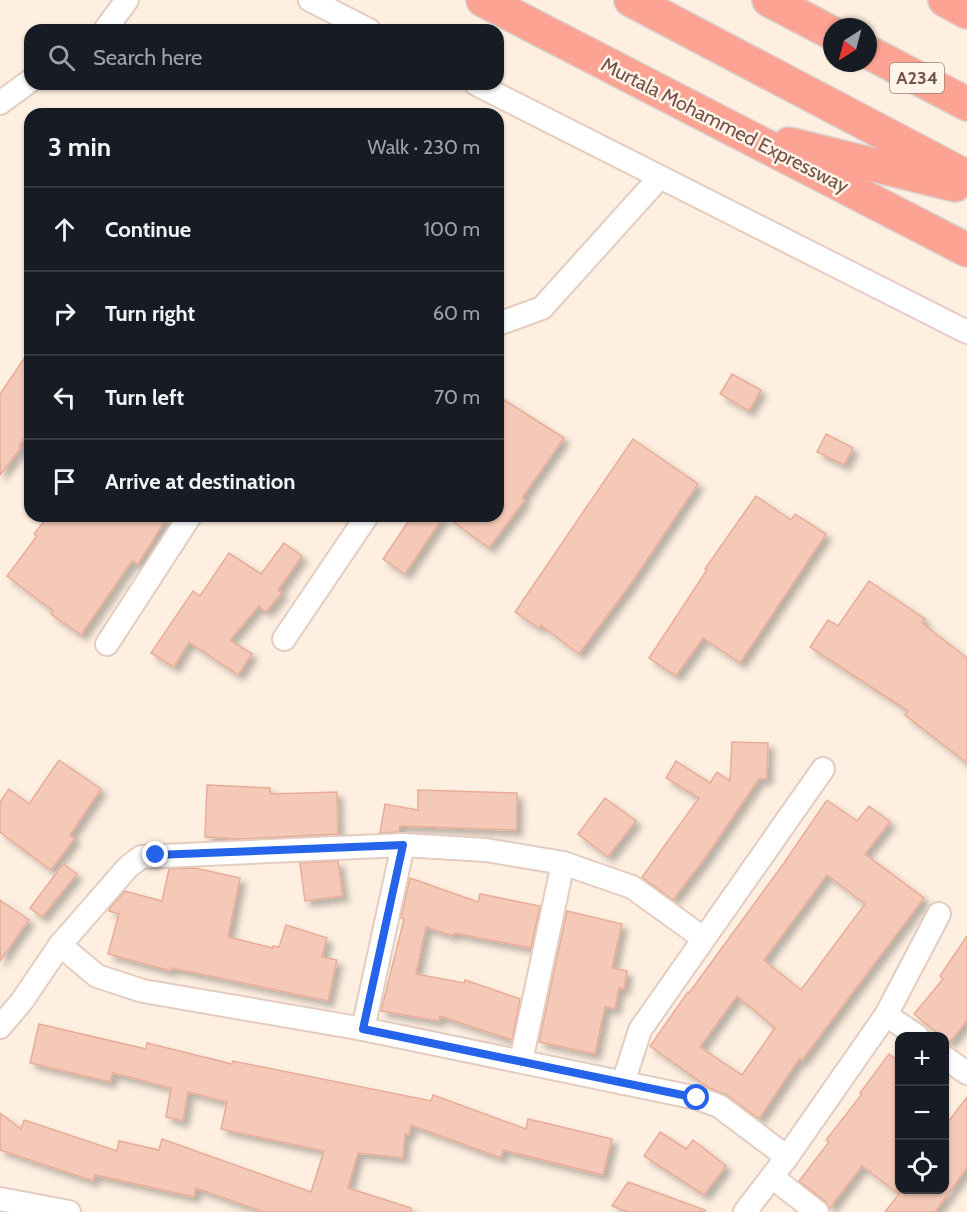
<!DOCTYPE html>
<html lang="en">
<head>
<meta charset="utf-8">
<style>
	:root { --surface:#171b24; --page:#242831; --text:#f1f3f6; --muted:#9ea1a6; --line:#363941 }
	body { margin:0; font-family:Cabin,sans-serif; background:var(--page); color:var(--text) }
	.controls { position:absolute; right:18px; bottom:18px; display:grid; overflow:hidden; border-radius:12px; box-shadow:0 2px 4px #0004 }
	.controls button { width:54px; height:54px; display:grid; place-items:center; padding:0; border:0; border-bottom:2px solid var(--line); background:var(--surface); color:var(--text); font:30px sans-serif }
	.compass { position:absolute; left:823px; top:18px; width:54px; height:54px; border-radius:50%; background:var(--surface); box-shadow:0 2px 4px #0004; rotate:216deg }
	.stop { position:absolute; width:18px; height:18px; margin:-14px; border:4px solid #2563eb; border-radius:50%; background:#fff }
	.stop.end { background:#2563eb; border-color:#fff; box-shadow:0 2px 6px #0008 }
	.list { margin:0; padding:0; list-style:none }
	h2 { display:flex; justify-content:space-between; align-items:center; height:78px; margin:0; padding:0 24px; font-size:26px }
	h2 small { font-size:20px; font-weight:400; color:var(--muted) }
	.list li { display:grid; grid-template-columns:39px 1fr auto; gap:18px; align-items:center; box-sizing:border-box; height:84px; padding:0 24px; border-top:2px solid var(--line) }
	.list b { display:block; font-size:22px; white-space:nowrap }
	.list em { font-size:20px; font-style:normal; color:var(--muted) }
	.icon { flex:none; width:33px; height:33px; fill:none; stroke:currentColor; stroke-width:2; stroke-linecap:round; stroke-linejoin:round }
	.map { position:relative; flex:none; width:967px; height:1212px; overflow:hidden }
	.search { position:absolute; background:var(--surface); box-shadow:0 2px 4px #0004; left:24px; top:24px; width:480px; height:66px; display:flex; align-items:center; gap:15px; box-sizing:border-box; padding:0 21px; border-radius:18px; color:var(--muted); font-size:22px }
	.panel { position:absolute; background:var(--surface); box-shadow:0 2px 4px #0004; left:24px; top:108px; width:480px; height:414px; border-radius:18px }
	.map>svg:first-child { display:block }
	.building { fill:#f5c9b7; stroke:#e8ac97; stroke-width:1.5; fill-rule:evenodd; filter:url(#shadow) }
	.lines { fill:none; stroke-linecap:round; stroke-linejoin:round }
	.minor-casing { stroke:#e4ccc0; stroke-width:26 }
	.highway-casing { stroke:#dbd2cf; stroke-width:36 }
	.minor { stroke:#fff; stroke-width:22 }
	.highway { stroke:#fca394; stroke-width:33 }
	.route { stroke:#2563eb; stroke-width:8 }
	.labels { text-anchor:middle; stroke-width:5; stroke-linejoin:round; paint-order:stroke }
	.shield { fill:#fff4e9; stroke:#9f8378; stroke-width:1.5 }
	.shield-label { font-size:18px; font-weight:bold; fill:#765247 }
	.street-label { font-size:20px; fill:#765247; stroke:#fff4e9 }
</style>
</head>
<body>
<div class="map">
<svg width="967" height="1212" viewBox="0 0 967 1212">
	<defs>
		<filter id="shadow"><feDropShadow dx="5.5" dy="5.5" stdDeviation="3" flood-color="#0004"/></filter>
	</defs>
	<rect width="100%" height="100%" fill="#feefe1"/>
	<g class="building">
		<path d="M30 350V431L19 446 21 448 0 475V394Z"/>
		<path d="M732 374 761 390 749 411 720 394Z"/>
		<path d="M498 396 564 438 522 498 525 500 489 548 446 516H498Z"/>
		<path d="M826 434 853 448 844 465 817 452Z"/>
		<path d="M633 439 698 484 630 585 579 654 541 625 539 628 515 612Z"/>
		<path d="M756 496 791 520 795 514 826 534 740 663 703 638 676 676 649 658 707 570 705 569Z"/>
		<path d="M48 516H168L138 564 132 561 81 635 51 614 53 611 7 576 37 536 34 534Z"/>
		<path d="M412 516H444L405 574 383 559Z"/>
		<path d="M284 543 302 556 278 590 282 593 266 612 259 606 230 640 252 654 238 675 189 642 174 667 151 653 193 591 200 596 229 553 261 574Z"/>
		<path d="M869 581 925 619 922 623 967 658V763L905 715 908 711 810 647 828 620 838 626Z"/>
		<path d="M732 742 768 743 767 779H759L705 858 673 900 642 877 699 798 666 778 676 761 710 783 717 772 730 781Z"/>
		<path d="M59 760 101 789 70 835 75 838 51 870 0 832V802L9 789 29 804Z"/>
		<path d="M207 785 270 788V794L337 792 338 834 239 839 205 837Z"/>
		<path d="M418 790 517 793V830L400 826 399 832 380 833 385 804 418 810Z"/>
		<path d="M605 798 636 821 608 857 578 834Z"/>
		<path d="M827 800 857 821 869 806 890 822 865 854 924 898 802 1060 800 1058 759 1119 727 1095 709 1088 650 1046 688 992 689 993 784 863ZM827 875 865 904 801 990 764 960ZM737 996 775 1028 742 1075 700 1047Z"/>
		<path d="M338 861 343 896 305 901 300 863Z"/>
		<path d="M63 864 77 874 42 917 30 908Z"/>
		<path d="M195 868 240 878 228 937 273 948V946L279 947 286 925 327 938 322 957 337 960 328 1001 172 968 171 971 108 954 119 914 109 911V909L125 891 162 901 169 869Z"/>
		<path d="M410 878 478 902 480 894 540 906 531 948 454 933 453 936 426 927 416 974 464 983 465 980 520 999 512 1040 440 1016 439 1021 381 1011 404 919 401 918Z"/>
		<path d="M0 900 29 920 0 961Z"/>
		<path d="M567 911 622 924 612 968 627 971 624 989 619 988 615 1009 605 1007 595 1054 539 1042Z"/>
		<path d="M967 936V1021L949 1043 945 1039V1036H941L914 1014 943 979 940 976Z"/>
		<path d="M39 1024 146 1049 147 1043 232 1064 233 1061 431 1101 433 1095 526 1129 528 1119 612 1139 603 1175 503 1150 501 1158 411 1125 409 1135 405 1134 403 1158 358 1153 348 1188 411 1208V1212H264L196 1188 194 1197 95 1175 93 1181 0 1150V1113L21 1129 24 1120 117 1151 119 1141 159 1150 162 1139 311 1192 324 1151 221 1129 227 1102 188 1092 183 1121 166 1117 171 1088 113 1073 110 1082 30 1063Z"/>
		<path d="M889 1054 900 1062V1193L903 1190H945V1126L967 1097V1168L935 1212H885L899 1194 862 1166 830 1208 825 1201 799 1181 829 1142 826 1140 862 1094 860 1093Z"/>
		<path d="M660 1132 686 1149 693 1140 726 1166 704 1195 644 1156Z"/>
		<path d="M628 1182 705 1210V1212H628L612 1206Z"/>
	</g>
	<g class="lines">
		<defs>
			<g id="minor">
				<path d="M310 0 369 30"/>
				<path d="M105 30 127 0"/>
				<path d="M476 84 967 332"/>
				<path d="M0 103 30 81"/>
				<path d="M498 324 542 308 660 177"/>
				<path d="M284 639 367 516"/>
				<path d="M107 644 190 516"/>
				<path d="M60 945 97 976 143 991 363 1029 697 1098 719 1106 787 1157"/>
				<path d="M886 1015 939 914"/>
				<path d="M0 1027 22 1001 60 945 128 867 141 857 403 845 486 850 563 863 632 887 703 938"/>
				<path d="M363 1029 403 845"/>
				<path d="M944 1057 967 1073"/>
				<path d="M521 1061 563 863"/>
				<path d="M623 1083 640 1030 823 769"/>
				<path d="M772 1177 817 1212"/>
				<path d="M0 1199 69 1212"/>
				<path d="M745 1212 787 1157 886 1015 917 1036"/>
			</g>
			<g id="highway">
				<path d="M483 0 967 250"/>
				<path d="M631 0 967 177"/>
				<path d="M769 0 832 33"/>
				<path d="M945 0 967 12"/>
				<path d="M868 52 967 104"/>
				<path d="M789 144 955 185"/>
			</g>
		</defs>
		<use href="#minor" class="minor-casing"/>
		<use href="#highway" class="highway-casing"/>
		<use href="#minor" class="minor"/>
		<use href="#highway" class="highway"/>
	</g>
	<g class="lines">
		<path class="route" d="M156 855 403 845 363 1029 697 1098"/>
	</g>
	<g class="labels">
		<rect class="shield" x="890" y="63" width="54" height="30" rx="4.5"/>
		<g class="shield-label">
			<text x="917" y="84">A234</text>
		</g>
		<g class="street-label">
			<text transform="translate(725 125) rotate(27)" y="7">Murtala Mohammed Expressway</text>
		</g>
	</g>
</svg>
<div class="controls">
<button>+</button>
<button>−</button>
<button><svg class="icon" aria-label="locate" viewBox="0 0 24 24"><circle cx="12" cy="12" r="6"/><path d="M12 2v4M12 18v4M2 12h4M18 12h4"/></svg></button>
</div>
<svg class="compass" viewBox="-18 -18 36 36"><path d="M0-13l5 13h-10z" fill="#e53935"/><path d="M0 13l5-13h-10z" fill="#9ea1a6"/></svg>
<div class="stop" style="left:697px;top:1098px"></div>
<div class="stop end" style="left:156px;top:855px"></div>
<div class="search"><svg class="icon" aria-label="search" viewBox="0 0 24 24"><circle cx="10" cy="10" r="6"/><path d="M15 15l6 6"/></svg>Search here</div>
<section class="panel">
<h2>3 min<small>Walk · 230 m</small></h2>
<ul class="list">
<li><svg class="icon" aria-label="ahead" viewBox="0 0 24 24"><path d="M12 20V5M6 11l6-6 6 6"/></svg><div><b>Continue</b></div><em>100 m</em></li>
<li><svg class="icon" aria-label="right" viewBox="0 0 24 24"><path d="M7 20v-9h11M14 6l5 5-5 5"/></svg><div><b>Turn right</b></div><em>60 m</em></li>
<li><svg class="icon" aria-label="left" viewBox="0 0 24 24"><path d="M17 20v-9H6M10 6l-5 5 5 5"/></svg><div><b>Turn left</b></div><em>70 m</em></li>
<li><svg class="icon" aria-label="arrive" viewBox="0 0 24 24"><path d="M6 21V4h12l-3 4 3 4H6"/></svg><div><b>Arrive at destination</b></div></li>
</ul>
</section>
</div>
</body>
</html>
